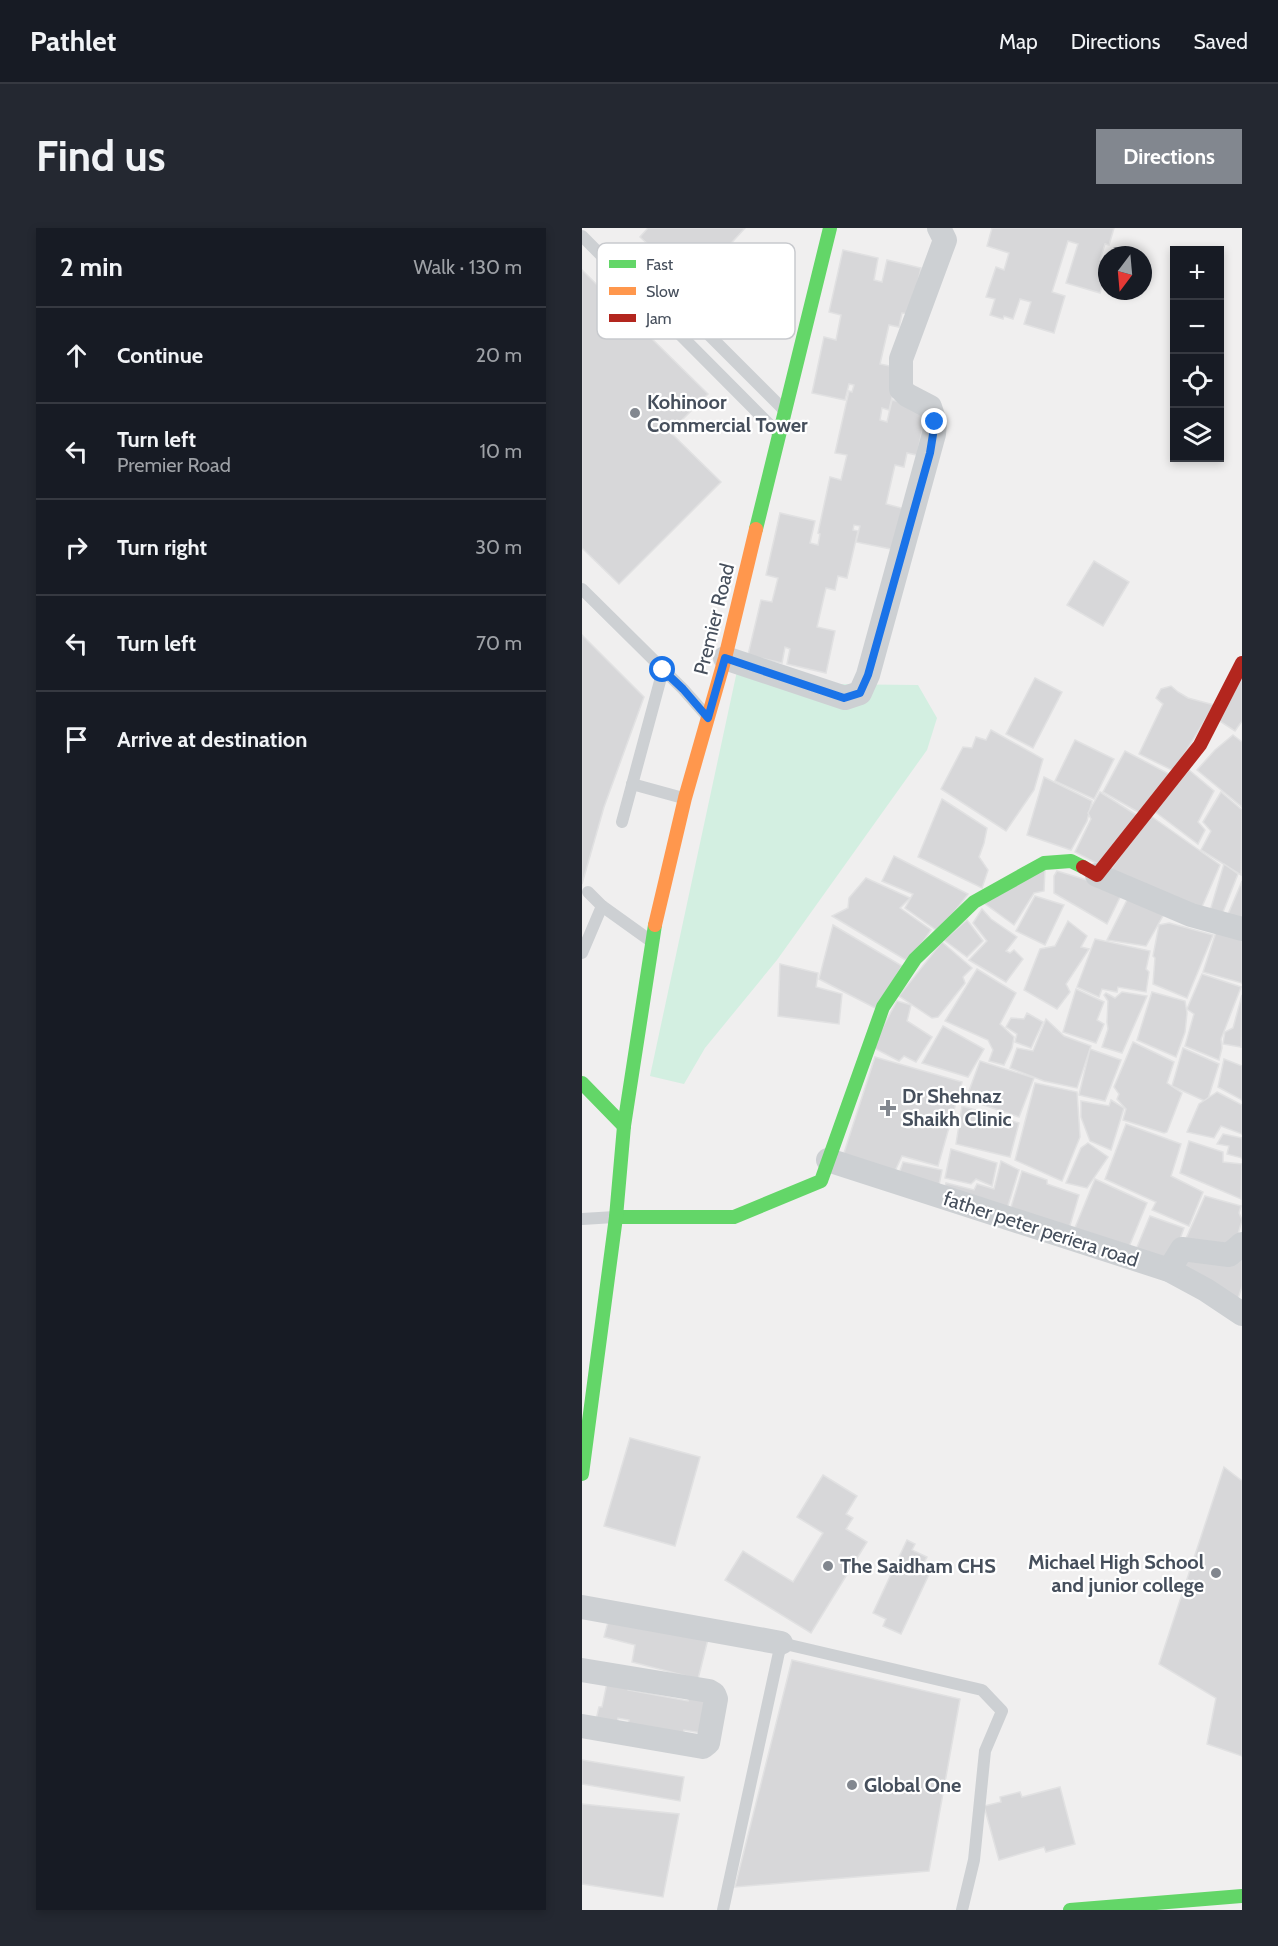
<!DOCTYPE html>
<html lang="en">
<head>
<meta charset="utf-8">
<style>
	:root { --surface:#171b24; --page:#242831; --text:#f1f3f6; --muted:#9ea1a6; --line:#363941; --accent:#82878f }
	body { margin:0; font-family:Cabin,sans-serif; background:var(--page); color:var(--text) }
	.controls { position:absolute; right:18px; top:18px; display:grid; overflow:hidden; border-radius:0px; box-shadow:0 3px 9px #0003 }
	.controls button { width:54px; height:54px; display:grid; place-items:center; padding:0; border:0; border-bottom:2px solid var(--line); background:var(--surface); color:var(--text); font:30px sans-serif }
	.compass { position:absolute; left:516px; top:18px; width:54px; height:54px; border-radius:50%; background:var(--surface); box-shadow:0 3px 9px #0003; rotate:196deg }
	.stop { position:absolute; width:18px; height:18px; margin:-14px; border:4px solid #1a73e8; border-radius:50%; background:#fff }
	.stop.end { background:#1a73e8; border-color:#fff; box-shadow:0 2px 6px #0008 }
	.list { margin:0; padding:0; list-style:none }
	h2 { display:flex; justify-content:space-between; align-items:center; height:78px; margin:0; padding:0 24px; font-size:26px }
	h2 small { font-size:20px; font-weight:400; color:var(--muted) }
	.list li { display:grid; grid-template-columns:39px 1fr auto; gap:18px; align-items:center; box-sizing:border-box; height:96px; padding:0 24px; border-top:2px solid var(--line) }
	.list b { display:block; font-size:22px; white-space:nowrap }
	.list p { margin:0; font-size:20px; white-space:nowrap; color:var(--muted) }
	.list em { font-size:20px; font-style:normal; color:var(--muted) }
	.icon { flex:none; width:33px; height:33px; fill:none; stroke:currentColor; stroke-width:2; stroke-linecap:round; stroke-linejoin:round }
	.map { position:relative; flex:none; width:660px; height:1682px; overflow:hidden; border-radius:0px }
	header { display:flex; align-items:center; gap:36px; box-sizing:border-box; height:84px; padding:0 30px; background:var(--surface); border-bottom:2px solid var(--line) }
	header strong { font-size:28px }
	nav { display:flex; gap:33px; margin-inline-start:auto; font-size:21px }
	.intro { display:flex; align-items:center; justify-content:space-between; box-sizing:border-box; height:144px; padding:0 36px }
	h1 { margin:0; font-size:42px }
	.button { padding:15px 27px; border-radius:0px; background:var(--accent); color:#fff; font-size:21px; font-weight:700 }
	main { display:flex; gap:36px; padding:0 36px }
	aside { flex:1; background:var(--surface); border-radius:0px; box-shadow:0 3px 9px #0003 }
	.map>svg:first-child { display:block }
	.green { fill:#d3efe1 }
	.building { fill:#d7d7d9; stroke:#e1e1e2; stroke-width:1.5 }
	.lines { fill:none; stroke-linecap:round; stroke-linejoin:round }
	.lane { stroke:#cdd0d3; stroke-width:12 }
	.street { stroke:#cdd0d3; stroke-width:24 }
	.fast { stroke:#63d668; stroke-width:14 }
	.slow { stroke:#ff974d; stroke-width:14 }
	.jam { stroke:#b3261e; stroke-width:14 }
	.route { stroke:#1a73e8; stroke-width:8 }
	.poi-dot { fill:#82878f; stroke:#fff; stroke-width:2 }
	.labels { text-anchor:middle; stroke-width:4.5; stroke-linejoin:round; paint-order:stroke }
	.poi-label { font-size:20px; font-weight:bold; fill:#464f5c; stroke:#fff; text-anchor:start }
	.street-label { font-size:20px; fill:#464f5c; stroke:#fff }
	.key { fill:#fff; stroke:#c8cace; stroke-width:1.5 }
	.key-label { font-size:16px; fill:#464f5c }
</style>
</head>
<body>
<header>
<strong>Pathlet</strong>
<nav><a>Map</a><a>Directions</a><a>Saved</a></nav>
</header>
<div class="intro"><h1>Find us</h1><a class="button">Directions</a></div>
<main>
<aside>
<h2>2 min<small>Walk · 130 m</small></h2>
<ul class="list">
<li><svg class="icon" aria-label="ahead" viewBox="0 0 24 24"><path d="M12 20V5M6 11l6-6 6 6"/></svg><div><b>Continue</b></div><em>20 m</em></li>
<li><svg class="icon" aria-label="left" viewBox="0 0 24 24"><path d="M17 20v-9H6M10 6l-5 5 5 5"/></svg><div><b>Turn left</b><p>Premier Road</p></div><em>10 m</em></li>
<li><svg class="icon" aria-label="right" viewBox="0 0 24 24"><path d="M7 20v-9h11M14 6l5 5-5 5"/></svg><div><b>Turn right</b></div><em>30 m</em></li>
<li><svg class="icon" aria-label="left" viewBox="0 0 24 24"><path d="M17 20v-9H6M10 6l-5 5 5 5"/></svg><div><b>Turn left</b></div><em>70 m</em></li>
<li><svg class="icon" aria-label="arrive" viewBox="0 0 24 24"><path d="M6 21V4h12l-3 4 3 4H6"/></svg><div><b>Arrive at destination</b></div></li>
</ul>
</aside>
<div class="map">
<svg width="660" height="1682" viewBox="0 0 660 1682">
	<rect width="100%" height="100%" fill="#f0efef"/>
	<path class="green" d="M158 429 244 456 336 457 355 490 345 522 195 732 123 820 102 856 68 848Z"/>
	<g class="building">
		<path d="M66 0H163L111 57 58 9Z"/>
		<path d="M410 0H532L527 17 523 16 518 32 525 35V43L518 65 484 55 496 16 486 13 470 64 483 68 472 105 442 96 449 74 438 71 431 91 422 88 421 91 408 87 413 71 404 69 414 39 422 42 427 25 405 18Z"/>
		<path d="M261 22 296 30 292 52 300 54 305 32 339 40 329 86 320 85 317 99 307 97 298 136 317 140 307 182 300 180 298 192 305 194 310 172 345 180 335 227 325 225 322 239 313 237 304 276 323 281 314 322 274 314 278 298 272 297 271 302 276 303 265 350 256 348 253 362 244 360 235 399 253 403 244 445 205 436 208 421 203 419 200 435 166 427 179 372 190 374 196 350 184 347 198 285 233 293 228 315 236 317 238 306 236 305 248 249 259 252 265 227 253 225 267 163 270 164 272 157 267 156 263 172 230 165 242 109 254 112 259 87 247 84Z"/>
		<path d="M0 42 126 166 88 204 139 254 37 356 0 320Z"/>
		<path d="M512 333 547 354 521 398 485 377Z"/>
		<path d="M0 407 62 469 22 579 0 656Z"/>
		<path d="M660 438V493L653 503 636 492Z"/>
		<path d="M453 450 480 464 451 520 424 506Z"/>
		<path d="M589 458 596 464 606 470 632 477 592 543 557 526 581 476 574 470 579 461Z"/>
		<path d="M409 502 461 531 452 562 424 603 359 561 381 519 390 520 394 509 404 512Z"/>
		<path d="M651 507 660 514V579L615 542 633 522Z"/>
		<path d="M493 512 532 531 512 571 473 553Z"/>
		<path d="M543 523 587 546 558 585 521 564Z"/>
		<path d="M607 542 632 563 616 594 623 602 616 616 572 583Z"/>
		<path d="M462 549 510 573 505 593 489 622 445 607Z"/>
		<path d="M518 564 556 588 518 637 493 624 509 591 506 585Z"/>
		<path d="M639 564 660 582 659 647 619 622 629 603 621 594Z"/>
		<path d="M360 571 405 600 402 615 397 629 406 642 400 660 336 629Z"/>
		<path d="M566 586 638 637 616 688 524 649Z"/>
		<path d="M312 628 386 666 357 704 323 680 331 666 300 653Z"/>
		<path d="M642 636 656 646 641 684 628 683Z"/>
		<path d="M463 641 462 663 452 665 432 697 402 675Z"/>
		<path d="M475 643 541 663 525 696 472 665V648Z"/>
		<path d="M284 650 328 670 318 680 349 702 327 734 250 688 266 680 267 670Z"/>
		<path d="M660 653V696L644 691Z"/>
		<path d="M453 668 482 677 463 717 434 703Z"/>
		<path d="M547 668 583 684 564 718 525 712Z"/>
		<path d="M400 681 409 691 435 709 424 723 428 725 432 722 441 731 424 754 387 732 405 713 391 695Z"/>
		<path d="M385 692 401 713 385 729 362 712Z"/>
		<path d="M486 693 505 708 499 719 507 721 484 756 488 764 475 781 442 762 458 721 473 718Z"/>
		<path d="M587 695 631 707 605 770 571 756 573 730 571 728 577 697Z"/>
		<path d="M251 697 320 738 295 781 237 751Z"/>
		<path d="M636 698 660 705V755L621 744Z"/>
		<path d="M513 711 568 723 564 741 567 744 564 764 536 759 535 764 520 761 517 769 495 759Z"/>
		<path d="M360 714 390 740 381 749 383 755 356 789 350 790 317 768Z"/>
		<path d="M198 736 236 745 234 759 260 766 257 796 196 788Z"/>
		<path d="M395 741 434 765 418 796 432 809 430 820 422 837 407 833 411 822 406 812 363 793Z"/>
		<path d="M620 746 659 759 639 811 640 820 637 832 603 818 612 786 605 781Z"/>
		<path d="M494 761 522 774 515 792 522 796 514 815 481 804Z"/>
		<path d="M540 764 565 768 540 825 520 819 526 801 525 794 526 773 522 767 524 765 533 770Z"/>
		<path d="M570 764 603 773 605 785 603 804 594 829 555 812Z"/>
		<path d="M660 767 659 819 641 816 643 804 651 800Z"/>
		<path d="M315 773 329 777 325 793 350 809 334 834 322 828 317 833 290 819Z"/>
		<path d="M445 785 461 794 449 820 433 814 435 806 424 799 429 790 442 791Z"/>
		<path d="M464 791 482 808 509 818 495 860 462 853 428 840 435 820 451 823Z"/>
		<path d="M361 798 402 821 386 849 340 835Z"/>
		<path d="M551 814 592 834 585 855 600 865 585 904 582 905 541 892 544 881 535 871 537 866 532 859Z"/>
		<path d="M601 820 637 836 625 874 590 858Z"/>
		<path d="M508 821 539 832 523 873 497 867Z"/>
		<path d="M293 829 380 854 356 938 320 928 312 945 261 928Z"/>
		<path d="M642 831 660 838V872L636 859Z"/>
		<path d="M398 833 452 850 437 889 384 871Z"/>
		<path d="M453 855 495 864 498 909 480 953 433 932Z"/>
		<path d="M635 864 660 877V906L639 898 632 910 605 904 617 876Z"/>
		<path d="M529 872 542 880 529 922 508 913 499 889V873L527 878Z"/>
		<path d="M380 878 437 895 428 929 374 916Z"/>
		<path d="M544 896 599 916 589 948 621 964 607 998 570 982 574 974 523 951Z"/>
		<path d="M641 906 660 910V930L645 926 647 918 635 916Z"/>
		<path d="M607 913 641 924V934L660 936 659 971 598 945Z"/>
		<path d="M506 915 526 929 505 960 484 955 499 920Z"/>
		<path d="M369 921 415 935 410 958 394 951 389 956 363 950Z"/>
		<path d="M419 933 437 942 424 984 361 966 364 955 392 962 395 956 412 961Z"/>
		<path d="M321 934 360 942 356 962 316 949Z"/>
		<path d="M440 943 465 952V956L497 967 486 1004 427 986Z"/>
		<path d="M513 951 565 975 544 1026 490 1007Z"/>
		<path d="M623 968 659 978 657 985 660 992 652 1021 602 1015Z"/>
		<path d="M568 988 602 1000 589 1035 553 1024Z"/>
		<path d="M660 1022V1058L655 1074 598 1042 607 1027Z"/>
		<path d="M48 1210 118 1229 93 1318 22 1298Z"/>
		<path d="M642 1239 660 1253V1528L625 1516 634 1470 577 1436Z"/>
		<path d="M241 1247 275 1268 264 1286 271 1290 264 1301 285 1314 229 1405 143 1352 161 1323 211 1354 241 1305 215 1289Z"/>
		<path d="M325 1312 333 1316 330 1322 345 1329 341 1336 350 1340 319 1406 301 1398 304 1391 291 1385Z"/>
		<path d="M28 1387 126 1411 116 1451 50 1434 53 1417 22 1409Z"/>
		<path d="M210 1432 378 1471 347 1643 153 1659Z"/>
		<path d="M25 1455 47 1457 46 1462 106 1473 108 1465 127 1468 120 1505 102 1502 100 1511 45 1501 47 1492 36 1490 35 1496 14 1492 17 1479H20Z"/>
		<path d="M0 1532 102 1549 98 1573 0 1556Z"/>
		<path d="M478 1559 493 1616 464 1624 462 1619 417 1632 402 1578 419 1574 418 1569 438 1564 440 1569Z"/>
		<path d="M0 1576 97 1586 81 1669 0 1656Z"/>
	</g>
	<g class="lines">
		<g class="lane">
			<path d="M0 8 194 203"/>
			<path d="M122 102 200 180"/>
			<path d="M0 361 101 461 124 487"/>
			<path d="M50 556 101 570"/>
			<path d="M40 594 81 442"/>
			<path d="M6 664 20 678 66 711"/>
			<path d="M0 725 20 678"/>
			<path d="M0 991 33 989"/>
			<path d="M141 1682 199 1415 400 1462 420 1483 403 1523 392 1632 380 1682"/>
		</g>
		<g class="street">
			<path d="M143 430 263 470 278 465 286 447 352 206 353 194 348 179 325 167 319 161V131L363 12 357 0"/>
			<path d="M515 647 609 687 660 701"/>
			<path d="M246 932 587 1042 624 1062 660 1086"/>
			<path d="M587 1042 600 1021 647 1027 660 1016"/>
			<path d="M0 1379 199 1415"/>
			<path d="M0 1442 127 1463 132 1466 134 1471 126 1515 121 1519 0 1498"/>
		</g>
		<g class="fast">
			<path d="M174 301 248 0"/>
			<path d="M0 855 42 898"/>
			<path d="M34 989H152L239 953 301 779 333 731 392 674 462 635 489 633 501 639"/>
			<path d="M0 1246 34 989 42 898 73 697"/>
			<path d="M488 1682 660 1668"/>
		</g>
		<path class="slow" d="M73 697 103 570 143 430 174 301"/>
		<path class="jam" d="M501 639 515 647 618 517 660 435"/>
	</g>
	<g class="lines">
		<path class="route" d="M81 442 101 461 126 490 143 430 262 470 278 465 286 447 348 225 353 194"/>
	</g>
	<g class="poi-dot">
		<circle cx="53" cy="185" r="6"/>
		<path d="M303 871h6v6h6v6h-6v6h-6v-6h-6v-6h6z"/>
		<circle cx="246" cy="1338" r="6"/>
		<circle cx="634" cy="1345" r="6"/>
		<circle cx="270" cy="1557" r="6"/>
	</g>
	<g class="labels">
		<g class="poi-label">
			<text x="65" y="181">Kohinoor<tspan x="65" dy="23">Commercial Tower</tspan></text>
			<text x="320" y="875">Dr Shehnaz<tspan x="320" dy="23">Shaikh Clinic</tspan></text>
			<text x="622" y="1341" text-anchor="end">Michael High School<tspan x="622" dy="23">and junior college</tspan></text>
			<text x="258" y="1345">The Saidham CHS</text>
			<text x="282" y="1564">Global One</text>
		</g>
		<g class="street-label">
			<text transform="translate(132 391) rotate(-76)" y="7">Premier Road</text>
			<text transform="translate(459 1001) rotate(18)" y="7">father peter periera road</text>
		</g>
	</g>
	<rect x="15" y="15" width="198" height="96" rx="9" class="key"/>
	<rect x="27" y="32" width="27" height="8" fill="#63d668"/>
	<rect x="27" y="59" width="27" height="8" fill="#ff974d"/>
	<rect x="27" y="86" width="27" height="8" fill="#b3261e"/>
	<g class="key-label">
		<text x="64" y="42">Fast</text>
		<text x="64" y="69">Slow</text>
		<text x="64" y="96">Jam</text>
	</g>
</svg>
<div class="controls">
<button>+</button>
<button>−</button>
<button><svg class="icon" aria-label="locate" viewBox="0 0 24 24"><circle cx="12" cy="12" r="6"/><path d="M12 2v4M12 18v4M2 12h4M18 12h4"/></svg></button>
<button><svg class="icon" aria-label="layers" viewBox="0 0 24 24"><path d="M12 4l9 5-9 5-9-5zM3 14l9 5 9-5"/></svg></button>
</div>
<svg class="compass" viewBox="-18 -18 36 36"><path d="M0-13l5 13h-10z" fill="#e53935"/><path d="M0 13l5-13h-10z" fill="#9ea1a6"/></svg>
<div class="stop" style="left:81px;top:442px"></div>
<div class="stop end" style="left:353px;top:194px"></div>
</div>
</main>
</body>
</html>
